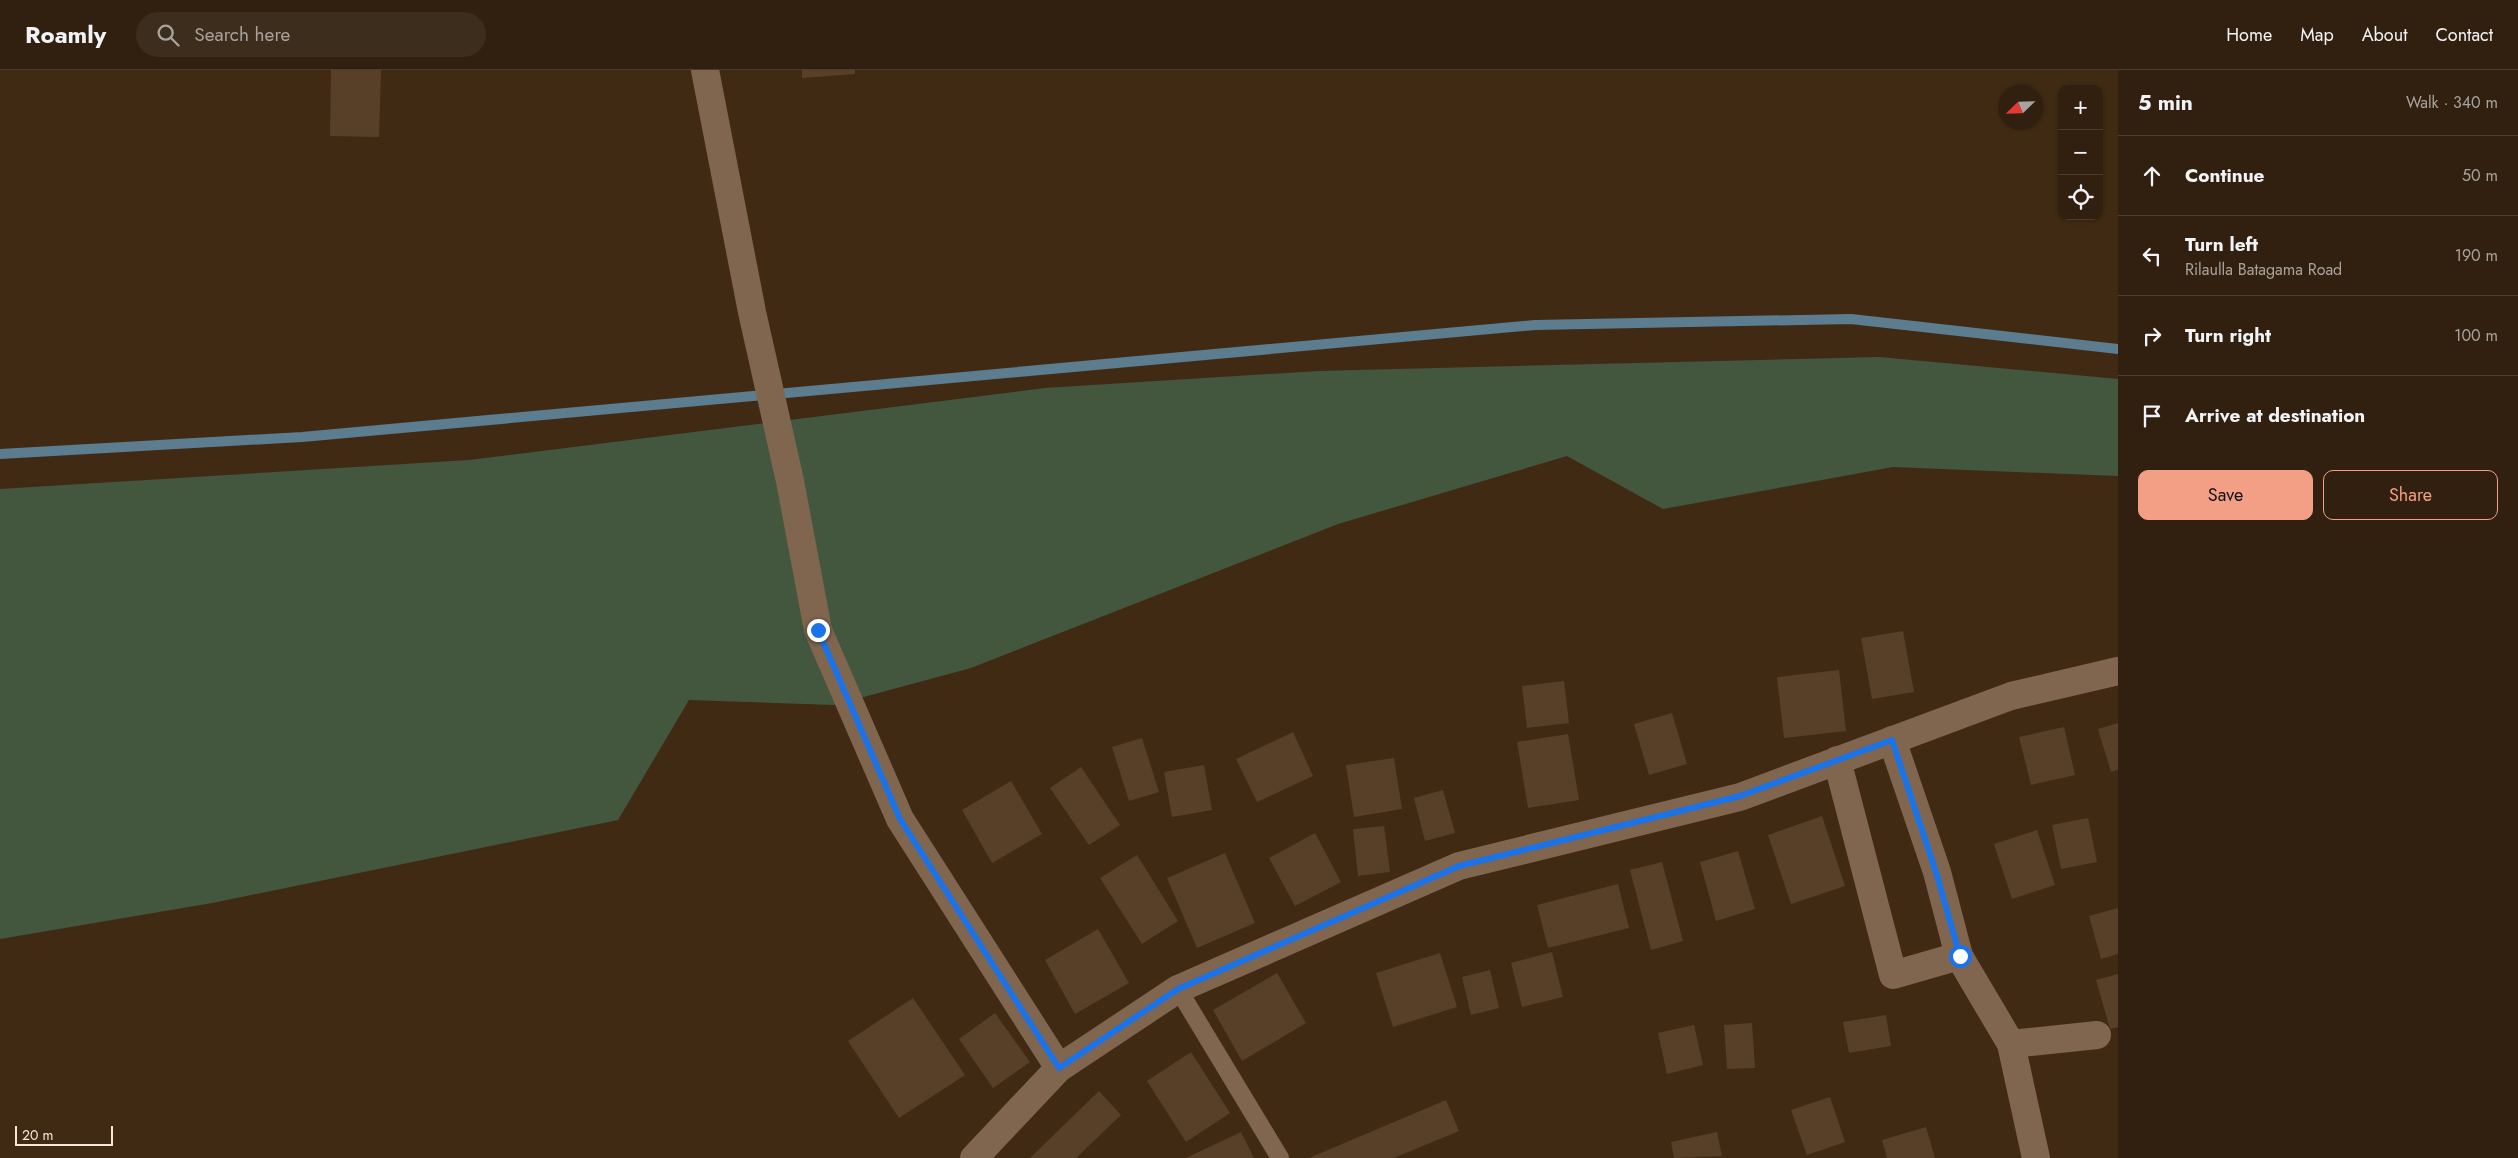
<!DOCTYPE html>
<html lang="en">
<head>
<meta charset="utf-8">
<style>
	:root { --surface:#31200f; --page:#3d2d1d; --text:#f1f3f6; --muted:#a8a39e; --line:#4c3e2f; --accent:#f39f85 }
	body { margin:0; font-family:Jost,sans-serif; background:var(--page); color:var(--text) }
	.controls { position:absolute; right:15px; top:15px; display:grid; overflow:hidden; border-radius:10px; box-shadow:0 1px 4px #0004 }
	.controls button { width:45px; height:45px; display:grid; place-items:center; padding:0; border:0; border-bottom:1px solid var(--line); background:var(--surface); color:var(--text); font:25px sans-serif }
	.compass { position:absolute; left:1998px; top:15px; width:45px; height:45px; border-radius:50%; background:var(--surface); box-shadow:0 1px 4px #0004; rotate:247deg }
	.scale { position:absolute; left:15px; bottom:12px; width:98px; box-sizing:border-box; padding-left:5px; border:2px solid #f5e6d9; border-top:0; font-size:14px; line-height:18px; white-space:nowrap; color:#f5e6d9; -webkit-text-stroke:4px #412a14; paint-order:stroke }
	.stop { position:absolute; width:15px; height:15px; margin:-11px; border:4px solid #1a73e8; border-radius:50%; background:#fff }
	.stop.end { background:#1a73e8; border-color:#fff; box-shadow:0 1px 5px #0008 }
	.list { margin:0; padding:0; list-style:none }
	h2 { display:flex; justify-content:space-between; align-items:center; height:65px; margin:0; padding:0 20px; font-size:21px }
	h2 small { font-size:16px; font-weight:400; color:var(--muted) }
	.list li { display:grid; grid-template-columns:32px 1fr auto; gap:15px; align-items:center; box-sizing:border-box; height:80px; padding:0 20px; border-top:1px solid var(--line) }
	.list b { display:block; font-size:19px; white-space:nowrap }
	.list p { margin:0; font-size:16px; white-space:nowrap; color:var(--muted) }
	.list em { font-size:16px; font-style:normal; color:var(--muted) }
	.actions { display:flex; gap:10px; padding:15px 20px }
	.actions a { flex:1; padding:11px 0; border:1px solid var(--accent); border-radius:10px; text-align:center; font-size:18px; color:var(--accent) }
	.actions .main { background:var(--accent); color:#111 }
	.icon { flex:none; width:28px; height:28px; fill:none; stroke:currentColor; stroke-width:2; stroke-linecap:round; stroke-linejoin:round }
	.map { position:relative; flex:none; width:2118px; height:1088px; overflow:hidden }
	header { display:flex; align-items:center; gap:30px; box-sizing:border-box; height:70px; padding:0 25px; background:var(--surface); border-bottom:1px solid var(--line) }
	header strong { font-size:24px }
	nav { display:flex; gap:28px; margin-inline-start:auto; font-size:18px }
	.search { width:350px; height:45px; background:var(--page); display:flex; align-items:center; gap:12px; box-sizing:border-box; padding:0 18px; border-radius:28px; color:var(--muted); font-size:19px }
	main { display:flex }
	aside { flex:1; background:var(--surface) }
	.map>svg:first-child { display:block }
	.green { fill:#43573f }
	.lines { fill:none; stroke-linecap:round; stroke-linejoin:round }
	.stream { stroke:#5b7d8f; stroke-width:10 }
	.building { fill:#573f28 }
	.service { stroke:#80664e; stroke-width:18 }
	.minor { stroke:#80664e; stroke-width:28 }
	.tertiary { stroke:#80664e; stroke-width:28 }
	.route { stroke:#1a73e8; stroke-width:6 }
</style>
</head>
<body>
<header>
<strong>Roamly</strong>
<div class="search"><svg class="icon" aria-label="search" viewBox="0 0 24 24"><circle cx="10" cy="10" r="6"/><path d="M15 15l6 6"/></svg>Search here</div>
<nav><a>Home</a><a>Map</a><a>About</a><a>Contact</a></nav>
</header>
<main>
<div class="map">
<svg width="2118" height="1088" viewBox="0 0 2118 1088">
	<rect width="100%" height="100%" fill="#412a14"/>
	<path class="green" d="M1879 287 2118 309V406L1893 397 1663 439 1567 386 1338 454 971 598 834 635 689 630 618 750 212 833 0 869V419L469 390 1045 318 1318 301Z"/>
	<g class="lines">
		<path class="stream" d="M0 384 302 367 1535 255 1851 249 2118 279"/>
	</g>
	<g class="building">
		<path d="M331 0H381L379 67 330 66Z"/>
		<path d="M802 0H855V4L802 8Z"/>
		<path d="M1903 561 1914 622 1872 629 1861 568Z"/>
		<path d="M1839 600 1846 661 1784 668 1777 607Z"/>
		<path d="M1564 611 1569 653 1527 658 1522 616Z"/>
		<path d="M1672 643 1687 694 1649 705 1634 654Z"/>
		<path d="M2118 653V700L2111 702 2098 659Z"/>
		<path d="M2064 657 2075 705 2031 715 2019 667Z"/>
		<path d="M1293 662 1313 706 1257 732 1236 689Z"/>
		<path d="M1568 664 1579 730 1528 738 1517 672Z"/>
		<path d="M1142 668 1159 722 1129 731 1112 677Z"/>
		<path d="M1394 688 1402 739 1354 747 1346 695Z"/>
		<path d="M1204 695 1212 740 1172 747 1164 702Z"/>
		<path d="M1081 697 1120 755 1089 775 1050 718Z"/>
		<path d="M1011 711 1042 764 992 793 962 740Z"/>
		<path d="M1443 720 1455 763 1425 771 1414 728Z"/>
		<path d="M1822 746 1845 816 1791 834 1768 765Z"/>
		<path d="M2088 748 2097 792 2061 799 2052 755Z"/>
		<path d="M1384 756 1390 802 1358 806 1353 759Z"/>
		<path d="M2037 760 2055 815 2012 829 1994 774Z"/>
		<path d="M1315 763 1341 812 1295 836 1269 788Z"/>
		<path d="M1738 781 1755 839 1716 851 1700 792Z"/>
		<path d="M1225 783 1255 853 1197 878 1167 808Z"/>
		<path d="M1137 785 1178 851 1142 874 1100 808Z"/>
		<path d="M1662 792 1683 871 1651 880 1630 800Z"/>
		<path d="M1618 814 1629 858 1548 878 1537 835Z"/>
		<path d="M2118 838V884L2101 889 2089 846Z"/>
		<path d="M1098 859 1129 913 1075 944 1045 890Z"/>
		<path d="M1552 882 1563 927 1522 937 1511 893Z"/>
		<path d="M1440 883 1457 937 1393 957 1376 903Z"/>
		<path d="M1490 900 1499 938 1471 945 1462 907Z"/>
		<path d="M1277 903 1306 953 1242 991 1213 940Z"/>
		<path d="M2118 904V957L2110 959 2096 910Z"/>
		<path d="M913 928 965 1005 899 1048 848 971Z"/>
		<path d="M995 943 1030 992 993 1018 959 969Z"/>
		<path d="M1886 945 1891 976 1849 983 1843 952Z"/>
		<path d="M1752 953 1755 998 1727 999 1724 955Z"/>
		<path d="M1694 955 1703 995 1667 1004 1658 963Z"/>
		<path d="M1191 982 1230 1043 1186 1072 1147 1011Z"/>
		<path d="M1099 1021 1121 1045 1076 1088H1030Z"/>
		<path d="M1830 1027 1845 1072 1807 1085 1791 1040Z"/>
		<path d="M1446 1030 1459 1061 1394 1088H1309Z"/>
		<path d="M1926 1057 1935 1088H1887L1882 1070Z"/>
		<path d="M1241 1062 1254 1088H1186Z"/>
		<path d="M1717 1062 1722 1086 1674 1088 1671 1072Z"/>
	</g>
	<g class="lines">
		<path class="service" d="M1178 919 1280 1088"/>
		<g class="minor">
			<path d="M705 0 752 242 790 411 818 560 900 749 1059 998"/>
			<path d="M1892 670 1937 802 1959 886 2011 974 2036 1088"/>
			<path d="M1837 690 1893 905 1959 886"/>
			<path d="M2011 974 2097 965"/>
		</g>
		<path class="tertiary" d="M974 1088 1059 998 1178 919 1459 796 1740 727 2011 626 2118 601"/>
	</g>
	<g class="lines">
		<path class="route" d="M818 560 900 749 1059 998 1178 919 1459 796 1740 726 1892 670 1936 802 1960 886"/>
	</g>
</svg>
<div class="controls">
<button>+</button>
<button>−</button>
<button><svg class="icon" aria-label="locate" viewBox="0 0 24 24"><circle cx="12" cy="12" r="6"/><path d="M12 2v4M12 18v4M2 12h4M18 12h4"/></svg></button>
</div>
<svg class="compass" viewBox="-18 -18 36 36"><path d="M0-13l5 13h-10z" fill="#e53935"/><path d="M0 13l5-13h-10z" fill="#a8a39e"/></svg>
<div class="scale">20 m</div>
<div class="stop" style="left:1960px;top:886px"></div>
<div class="stop end" style="left:818px;top:560px"></div>
</div>
<aside>
<h2>5 min<small>Walk · 340 m</small></h2>
<ul class="list">
<li><svg class="icon" aria-label="ahead" viewBox="0 0 24 24"><path d="M12 20V5M6 11l6-6 6 6"/></svg><div><b>Continue</b></div><em>50 m</em></li>
<li><svg class="icon" aria-label="left" viewBox="0 0 24 24"><path d="M17 20v-9H6M10 6l-5 5 5 5"/></svg><div><b>Turn left</b><p>Rilaulla Batagama Road</p></div><em>190 m</em></li>
<li><svg class="icon" aria-label="right" viewBox="0 0 24 24"><path d="M7 20v-9h11M14 6l5 5-5 5"/></svg><div><b>Turn right</b></div><em>100 m</em></li>
<li><svg class="icon" aria-label="arrive" viewBox="0 0 24 24"><path d="M6 21V4h12l-3 4 3 4H6"/></svg><div><b>Arrive at destination</b></div></li>
</ul>
<div class="actions"><a class="main">Save</a><a>Share</a></div>
</aside>
</main>
</body>
</html>
